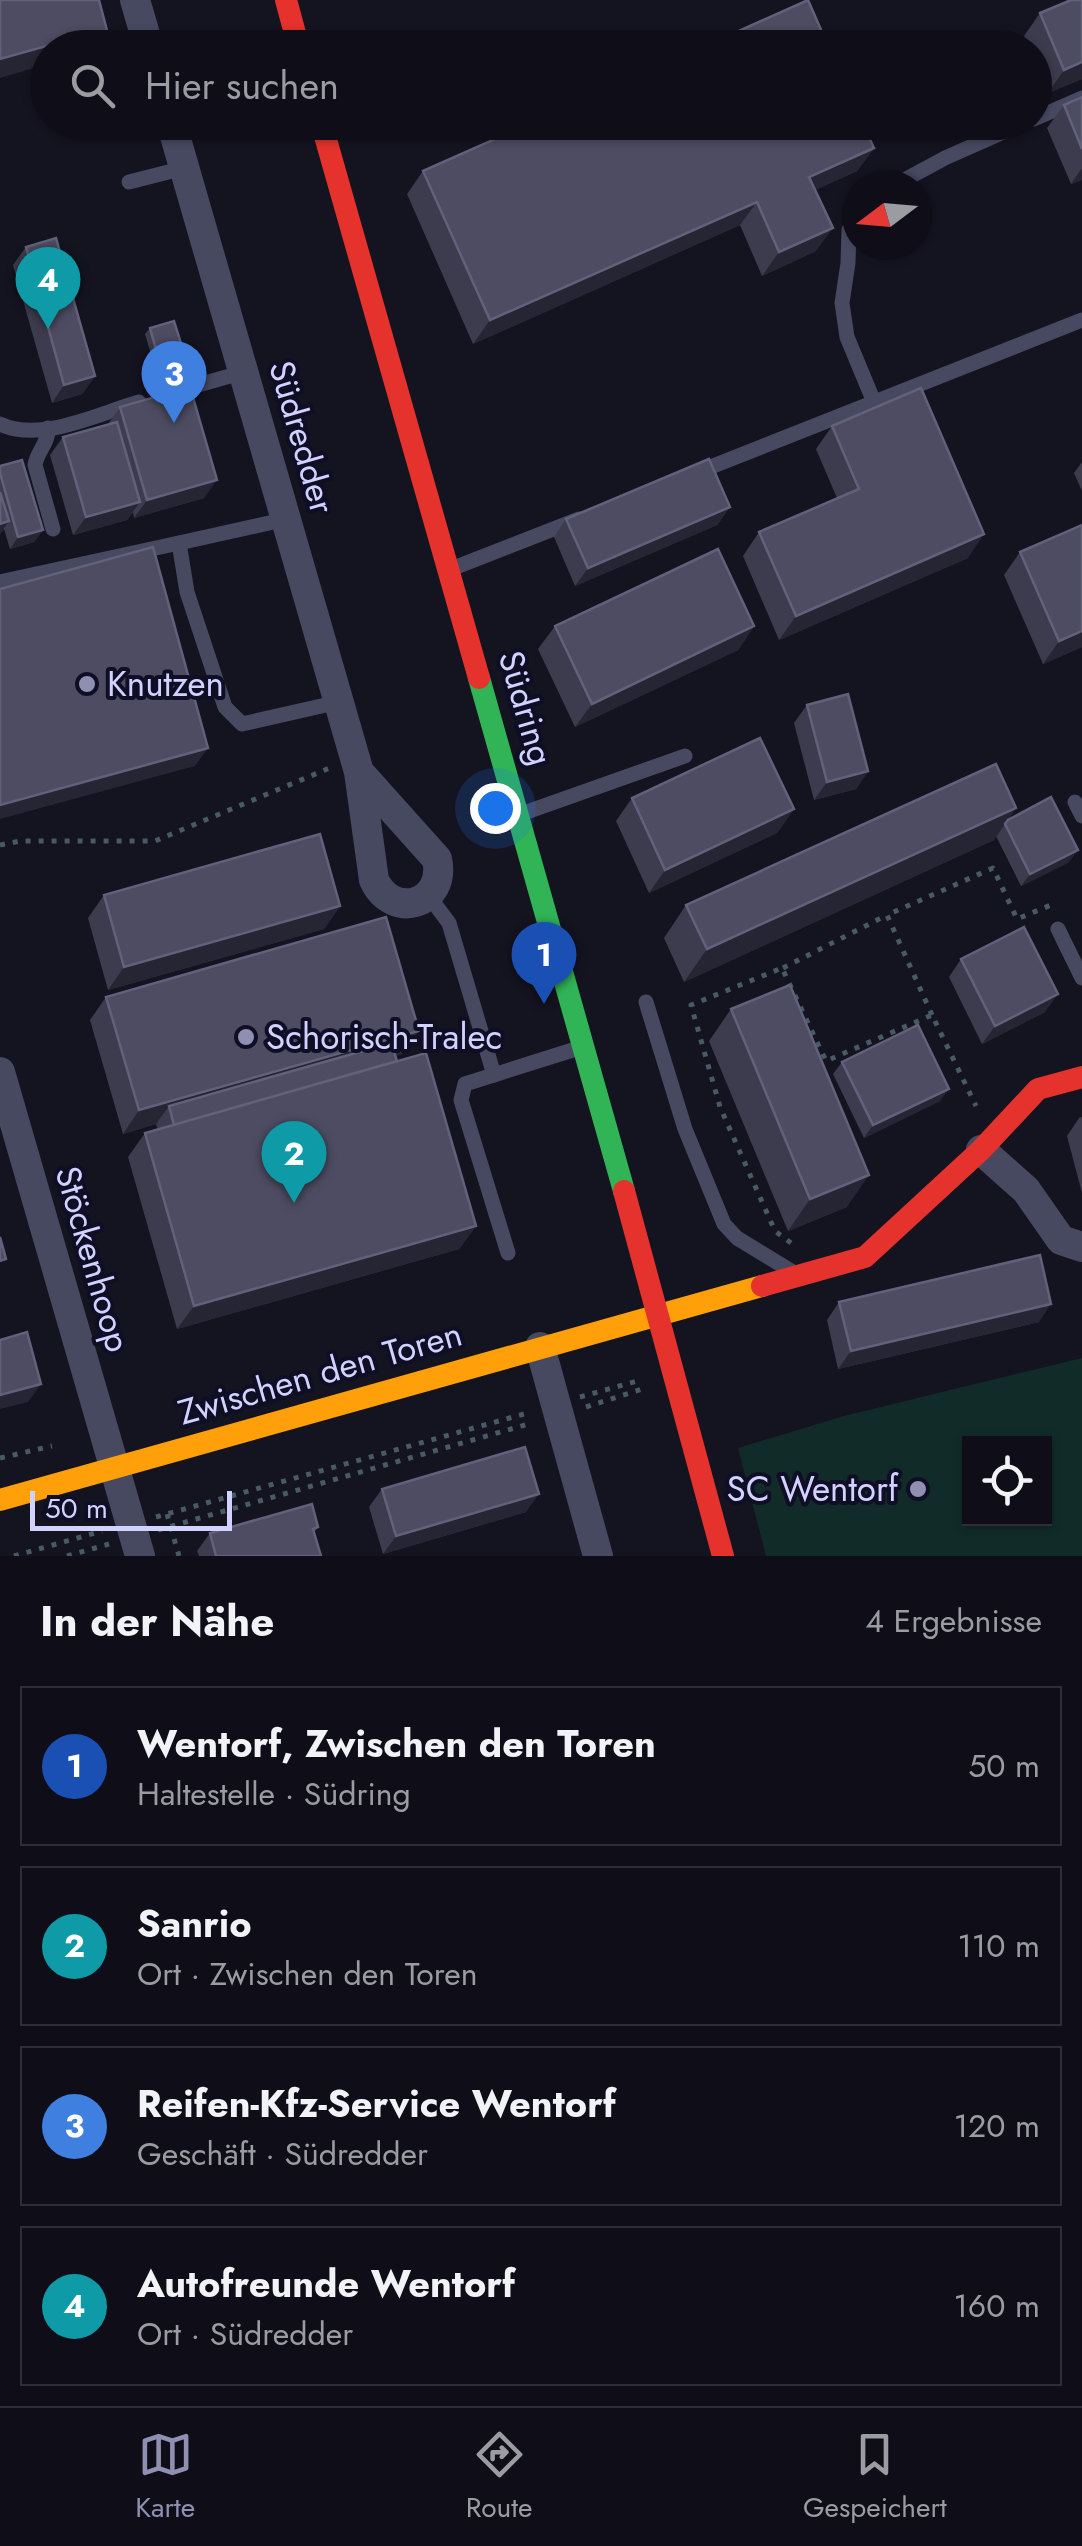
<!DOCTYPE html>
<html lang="de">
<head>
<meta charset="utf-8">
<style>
	:root { --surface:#0f0e18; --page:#1d1c25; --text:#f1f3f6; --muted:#9b9ca2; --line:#2f2e37; --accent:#8f8fb1 }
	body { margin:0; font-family:Jost,sans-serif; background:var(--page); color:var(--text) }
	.controls { position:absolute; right:30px; bottom:30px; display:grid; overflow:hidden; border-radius:0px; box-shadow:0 2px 8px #0004 }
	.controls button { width:90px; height:90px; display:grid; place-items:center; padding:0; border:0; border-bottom:2px solid var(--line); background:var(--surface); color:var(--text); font:50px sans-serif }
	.compass { position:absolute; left:842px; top:170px; width:90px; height:90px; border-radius:50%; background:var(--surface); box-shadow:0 2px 8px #0004; rotate:254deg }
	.scale { position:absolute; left:30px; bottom:25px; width:202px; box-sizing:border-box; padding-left:10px; border:5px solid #d1d2ff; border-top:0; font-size:28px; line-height:35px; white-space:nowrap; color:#d1d2ff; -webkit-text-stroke:8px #0f0e25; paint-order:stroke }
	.you { position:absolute; left:495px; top:808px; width:35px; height:35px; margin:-25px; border:8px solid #fff; border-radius:50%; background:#1a73e8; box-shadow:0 0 0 15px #1a73e833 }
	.badge { display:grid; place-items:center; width:65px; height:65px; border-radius:50%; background:var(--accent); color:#fff; font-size:32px; font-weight:700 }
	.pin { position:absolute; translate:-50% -82px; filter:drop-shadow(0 2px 5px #0008) }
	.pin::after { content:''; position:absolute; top:52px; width:35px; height:30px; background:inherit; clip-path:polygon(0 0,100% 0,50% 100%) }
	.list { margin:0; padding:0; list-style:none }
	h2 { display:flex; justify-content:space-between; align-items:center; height:130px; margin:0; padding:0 40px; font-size:42px }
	h2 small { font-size:32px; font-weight:400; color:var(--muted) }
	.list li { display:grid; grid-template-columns:65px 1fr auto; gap:30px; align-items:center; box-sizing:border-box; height:160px; margin:0 20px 20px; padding:0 20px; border:2px solid var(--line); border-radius:0px }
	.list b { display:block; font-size:38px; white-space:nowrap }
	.list p { margin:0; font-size:32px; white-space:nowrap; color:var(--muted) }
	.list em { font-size:32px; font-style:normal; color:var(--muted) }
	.icon { flex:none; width:55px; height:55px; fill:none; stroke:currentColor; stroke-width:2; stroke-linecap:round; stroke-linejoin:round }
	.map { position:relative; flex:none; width:1082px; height:1556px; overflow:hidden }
	.search { position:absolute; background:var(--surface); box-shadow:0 2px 8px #0004; left:30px; right:30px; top:30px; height:110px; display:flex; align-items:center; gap:25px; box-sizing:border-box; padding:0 35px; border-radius:55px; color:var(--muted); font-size:38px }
	.sheet { height:850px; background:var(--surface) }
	nav { display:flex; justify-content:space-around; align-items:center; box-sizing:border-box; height:140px; border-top:2px solid var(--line); background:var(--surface); font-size:28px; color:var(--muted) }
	nav a { display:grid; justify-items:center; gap:5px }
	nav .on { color:var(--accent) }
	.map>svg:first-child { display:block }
	.green { fill:#112b29; fill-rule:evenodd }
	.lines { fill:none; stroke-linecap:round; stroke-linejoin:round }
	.path { stroke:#475a65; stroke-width:5; stroke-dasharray:5 8; stroke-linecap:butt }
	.lane { stroke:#474961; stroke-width:15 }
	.street { stroke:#474961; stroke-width:30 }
	.fast { stroke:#30b455; stroke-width:22 }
	.slow { stroke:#ff9f0a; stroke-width:22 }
	.jam { stroke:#e5322d; stroke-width:22 }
	.wall { fill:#3d3c4f }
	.shaded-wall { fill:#262534 }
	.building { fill:#4d4c62; stroke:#62617b; stroke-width:2.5 }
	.poi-dot { fill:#8f8fb1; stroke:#0f0e25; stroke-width:4 }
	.labels { text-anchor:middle; stroke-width:8; stroke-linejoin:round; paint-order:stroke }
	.street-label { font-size:35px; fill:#d1d2ff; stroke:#0f0e25 }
	.poi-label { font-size:35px; fill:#d1d2ff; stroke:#0f0e25; text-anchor:start }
</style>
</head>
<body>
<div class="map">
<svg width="1082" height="1556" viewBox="0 0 1082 1556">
	<rect width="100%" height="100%" fill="#141320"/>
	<path class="green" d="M1082 1358V1556H766L738 1448 844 1416ZM970 1444H1044V1518H970Z"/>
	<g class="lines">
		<g class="path">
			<path d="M0 845 20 841H155L332 767"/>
			<path d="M783 968 887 915"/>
			<path d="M932 1015 887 915 993 868 1017 919 1051 905"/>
			<path d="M791 1243 775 1231 720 1107 691 1005 782 968 826 1061 932 1015 976 1106"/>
			<path d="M580 1397 641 1380"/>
			<path d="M586 1407 642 1389"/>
			<path d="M0 1458 52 1446"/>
			<path d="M167 1514 179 1556"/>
			<path d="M156 1517 531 1412"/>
			<path d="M158 1530 532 1423"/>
			<path d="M14 1556 102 1531"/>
			<path d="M67 1556 109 1544"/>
		</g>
		<g class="lane">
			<path d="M1034 119 1082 98"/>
			<path d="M129 182 184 168"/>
			<path d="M895 185 945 158 1026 122"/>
			<path d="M857 217 849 230 848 263 842 303 847 337 874 402"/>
			<path d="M170 393 244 372"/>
			<path d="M0 424C41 443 97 414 139 402"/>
			<path d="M48 428C49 443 37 451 35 465L53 529"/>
			<path d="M693 474 1082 320"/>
			<path d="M287 519 179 543 187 592 225 707 242 724 339 702"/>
			<path d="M451 569 579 519"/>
			<path d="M0 582 179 543"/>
			<path d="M1075 802 1082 816"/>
			<path d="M521 814 685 756"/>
			<path d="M428 895 449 923 494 1075"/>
			<path d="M1058 929 1082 978"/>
			<path d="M646 1002 685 1129 724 1224 737 1238 791 1271"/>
			<path d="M508 1253 461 1100 465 1084 579 1048"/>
		</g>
		<g class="street">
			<path d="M135 0 149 48"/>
			<path d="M171 122 359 772 374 880C393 921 447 904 437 859L359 772"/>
			<path d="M0 1072 140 1556"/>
			<path d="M981 1150 1026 1190 1061 1240 1082 1247"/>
			<path d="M540 1347 598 1556"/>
		</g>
		<path class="fast" d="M479 678 624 1191"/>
		<path class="slow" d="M0 1500 762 1286"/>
		<g class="jam">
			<path d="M286 0 299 48"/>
			<path d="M321 122 479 678"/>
			<path d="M624 1191 723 1556"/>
			<path d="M762 1286 865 1257 981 1150 1038 1089 1082 1077"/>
		</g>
	</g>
	<g class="wall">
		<path d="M1040 13 1082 79 1048 93 1034 61V48H1029L1024 36Z"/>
		<path d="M1082 97V180L1071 184 1047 128 1064 105Z"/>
		<path d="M874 148 857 171 815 190 816 251 762 276 740 225 473 344 407 194 423 171Z"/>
		<path d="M26 247 95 376 82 394 52 403 13 265Z"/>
		<path d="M150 328 180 362 156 371 145 334Z"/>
		<path d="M120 407 204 498 134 518 133 512 127 520 73 535 50 455 63 437 108 424Z"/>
		<path d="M832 426 968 558 779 640 743 556 759 532 837 498 816 449Z"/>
		<path d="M1082 462V491L1074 473Z"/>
		<path d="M0 466 43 530 34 542 10 549 4 529 0 534Z"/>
		<path d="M730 507 717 525 575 586 554 537 566 519Z"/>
		<path d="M1020 552 1082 647 1043 664 1004 575Z"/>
		<path d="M555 626H754L738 650 575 727 538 649Z"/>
		<path d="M807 705 868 771 856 789 814 800 794 723Z"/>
		<path d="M632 798 794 809 777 833 649 893 616 821Z"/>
		<path d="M1016 808 1008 820 1069 862 1021 886 996 836 994 840 684 982 664 938 686 905Z"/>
		<path d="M104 895 340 906 324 929 108 990 88 918Z"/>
		<path d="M961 959 1045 1012 982 1044 949 977Z"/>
		<path d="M106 997 402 1054 395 1056 397 1061 476 1226 459 1249 177 1329 128 1157 145 1133 158 1130 156 1124 123 1134 90 1020Z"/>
		<path d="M731 1009 847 1207 788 1231 709 1041Z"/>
		<path d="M842 1062 940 1101 864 1138 833 1074Z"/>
		<path d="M1082 1117V1193L1067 1136 1079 1118Z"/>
		<path d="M839 1302 1039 1322 838 1369 827 1320Z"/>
		<path d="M382 1489 526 1512 383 1554 369 1507Z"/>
		<path d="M318 1527 314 1533 321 1556H199L197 1551 210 1533Z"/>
	</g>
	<g class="shaded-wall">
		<path d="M64 41 60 48H48V64L0 78V59Z"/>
		<path d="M110 42 106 48H89Z"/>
		<path d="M1082 62V79L1048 93 1064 70Z"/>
		<path d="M874 148 857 171 793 200 809 177Z"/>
		<path d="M1082 168V180L1071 184Z"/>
		<path d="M757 202 740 225 473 344 490 320Z"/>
		<path d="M833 228 816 251 762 276 779 252Z"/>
		<path d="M185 356 180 362 156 371 160 364Z"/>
		<path d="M95 376 82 394 52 403 64 385Z"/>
		<path d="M217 480 204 498 134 518 147 500Z"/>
		<path d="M140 502 127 520 73 535 86 517Z"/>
		<path d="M730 507 717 525 575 586 588 568Z"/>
		<path d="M9 521 0 534V524Z"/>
		<path d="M43 530 34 542 10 549 18 537Z"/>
		<path d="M984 534 968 558 779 640 796 616Z"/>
		<path d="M754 626 738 650 575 727 592 704Z"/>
		<path d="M1082 631V647L1043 664 1059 641Z"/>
		<path d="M208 748 195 766 0 819V805Z"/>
		<path d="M868 771 856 789 814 800 827 782Z"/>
		<path d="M1016 808 994 840 684 982 707 949Z"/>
		<path d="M794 809 777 833 649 893 665 870Z"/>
		<path d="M1078 850 1069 862 1021 886 1030 874Z"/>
		<path d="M340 906 324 929 108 990 124 967Z"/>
		<path d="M1058 994 1045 1012 982 1044 995 1026Z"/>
		<path d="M419 1031 402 1054 173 1119 169 1106 156 1124 123 1134 139 1110Z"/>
		<path d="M949 1089 940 1101 864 1138 873 1125Z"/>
		<path d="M869 1175 847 1207 788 1231 810 1199Z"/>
		<path d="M476 1226 459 1249 177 1329 194 1306Z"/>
		<path d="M1051 1304 1039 1322 838 1369 851 1351Z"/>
		<path d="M41 1384 28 1402 0 1409V1395Z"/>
		<path d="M539 1494 526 1512 383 1554 396 1536Z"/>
	</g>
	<g class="building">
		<path d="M0 0H99L110 42 89 48H66L64 41 0 59Z"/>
		<path d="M808 0 829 48H701Z"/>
		<path d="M1071 0H1082V62L1064 70 1040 13Z"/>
		<path d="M1082 97V149L1064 105Z"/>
		<path d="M533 122H862L874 148 809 177 833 228 779 252 757 202 490 320 423 171Z"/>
		<path d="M56 238 95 376 64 385 26 247Z"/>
		<path d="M174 321 185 356 160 364 150 328Z"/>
		<path d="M190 387 217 480 147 500 120 407Z"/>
		<path d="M921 388 984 534 796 616 759 532 859 489 832 426Z"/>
		<path d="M117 422 140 502 86 517 63 437Z"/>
		<path d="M709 459 730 507 588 568 566 519Z"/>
		<path d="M22 460 43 530 18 537 0 473V466Z"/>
		<path d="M0 492 9 521 0 524Z"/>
		<path d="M1082 525V631L1059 641 1020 552Z"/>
		<path d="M153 547 208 748 0 805V589Z"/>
		<path d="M718 549 754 626 592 704 555 626Z"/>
		<path d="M848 694 868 771 827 782 807 705Z"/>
		<path d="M760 738 794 809 665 870 632 798Z"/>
		<path d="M996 764 1016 808 707 949 686 905Z"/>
		<path d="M1051 797 1078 850 1030 874 1005 824 1008 820Z"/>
		<path d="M320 834 340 906 124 967 104 895Z"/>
		<path d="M386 917 419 1031 139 1110 106 997Z"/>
		<path d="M1024 927 1058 994 995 1026 961 959Z"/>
		<path d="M790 985 869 1175 810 1199 731 1009Z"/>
		<path d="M918 1025 949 1089 873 1125 842 1062Z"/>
		<path d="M391 1043 397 1061 174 1125 169 1106Z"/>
		<path d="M426 1053 476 1226 194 1306 145 1133Z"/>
		<path d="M0 1237 6 1259 0 1261Z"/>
		<path d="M1040 1255 1051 1304 851 1351 839 1302Z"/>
		<path d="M27 1332 41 1384 0 1395V1340Z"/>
		<path d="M525 1447 539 1494 396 1536 382 1489Z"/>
		<path d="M312 1504 318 1527 313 1529 321 1556H216L210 1533Z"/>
	</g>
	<g class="poi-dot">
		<circle cx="87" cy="684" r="10"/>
		<circle cx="246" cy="1037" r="10"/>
		<circle cx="918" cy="1489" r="10"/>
	</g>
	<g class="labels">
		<g class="street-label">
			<text transform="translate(302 437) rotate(74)" y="12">Südredder</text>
			<text transform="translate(526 708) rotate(74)" y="12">Südring</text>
			<text transform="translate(93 1259) rotate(74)" y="12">Stöckenhoop</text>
			<text transform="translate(320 1373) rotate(-16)" y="12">Zwischen den Toren</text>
		</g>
		<g class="poi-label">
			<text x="107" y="696">Knutzen</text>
			<text x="266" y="1049">Schorisch-Tralec</text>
			<text x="898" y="1501" text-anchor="end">SC Wentorf</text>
		</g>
	</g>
</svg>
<div class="controls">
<button><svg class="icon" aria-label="locate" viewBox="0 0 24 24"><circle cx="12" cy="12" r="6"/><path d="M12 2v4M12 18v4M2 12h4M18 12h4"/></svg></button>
</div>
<svg class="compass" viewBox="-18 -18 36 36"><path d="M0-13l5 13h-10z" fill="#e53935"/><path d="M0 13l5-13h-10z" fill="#9b9ca2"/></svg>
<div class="scale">50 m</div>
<div class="you"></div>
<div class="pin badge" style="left:544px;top:1004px;background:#1a4fb4">1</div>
<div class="pin badge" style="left:294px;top:1203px;background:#0f9aa8">2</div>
<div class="pin badge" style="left:174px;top:423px;background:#3f7fe0">3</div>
<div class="pin badge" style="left:48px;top:329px;background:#0f9aa8">4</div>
<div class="search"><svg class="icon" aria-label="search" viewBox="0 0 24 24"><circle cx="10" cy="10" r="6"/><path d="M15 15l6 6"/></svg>Hier suchen</div>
</div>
<section class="sheet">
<h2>In der Nähe<small>4 Ergebnisse</small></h2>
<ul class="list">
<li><span class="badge" style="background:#1a4fb4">1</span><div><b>Wentorf, Zwischen den Toren</b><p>Haltestelle · Südring</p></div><em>50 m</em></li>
<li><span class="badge" style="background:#0f9aa8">2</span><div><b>Sanrio</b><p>Ort · Zwischen den Toren</p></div><em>110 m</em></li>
<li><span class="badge" style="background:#3f7fe0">3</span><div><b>Reifen-Kfz-Service Wentorf</b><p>Geschäft · Südredder</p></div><em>120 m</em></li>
<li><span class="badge" style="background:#0f9aa8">4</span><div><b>Autofreunde Wentorf</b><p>Ort · Südredder</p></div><em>160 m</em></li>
</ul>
</section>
<nav>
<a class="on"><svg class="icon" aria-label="map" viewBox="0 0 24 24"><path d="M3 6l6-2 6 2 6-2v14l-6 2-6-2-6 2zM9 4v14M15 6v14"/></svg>Karte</a>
<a><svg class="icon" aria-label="directions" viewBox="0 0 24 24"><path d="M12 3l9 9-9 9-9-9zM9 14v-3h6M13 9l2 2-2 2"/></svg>Route</a>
<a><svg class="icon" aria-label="saved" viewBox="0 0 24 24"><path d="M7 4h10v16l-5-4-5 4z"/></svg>Gespeichert</a>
</nav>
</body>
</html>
